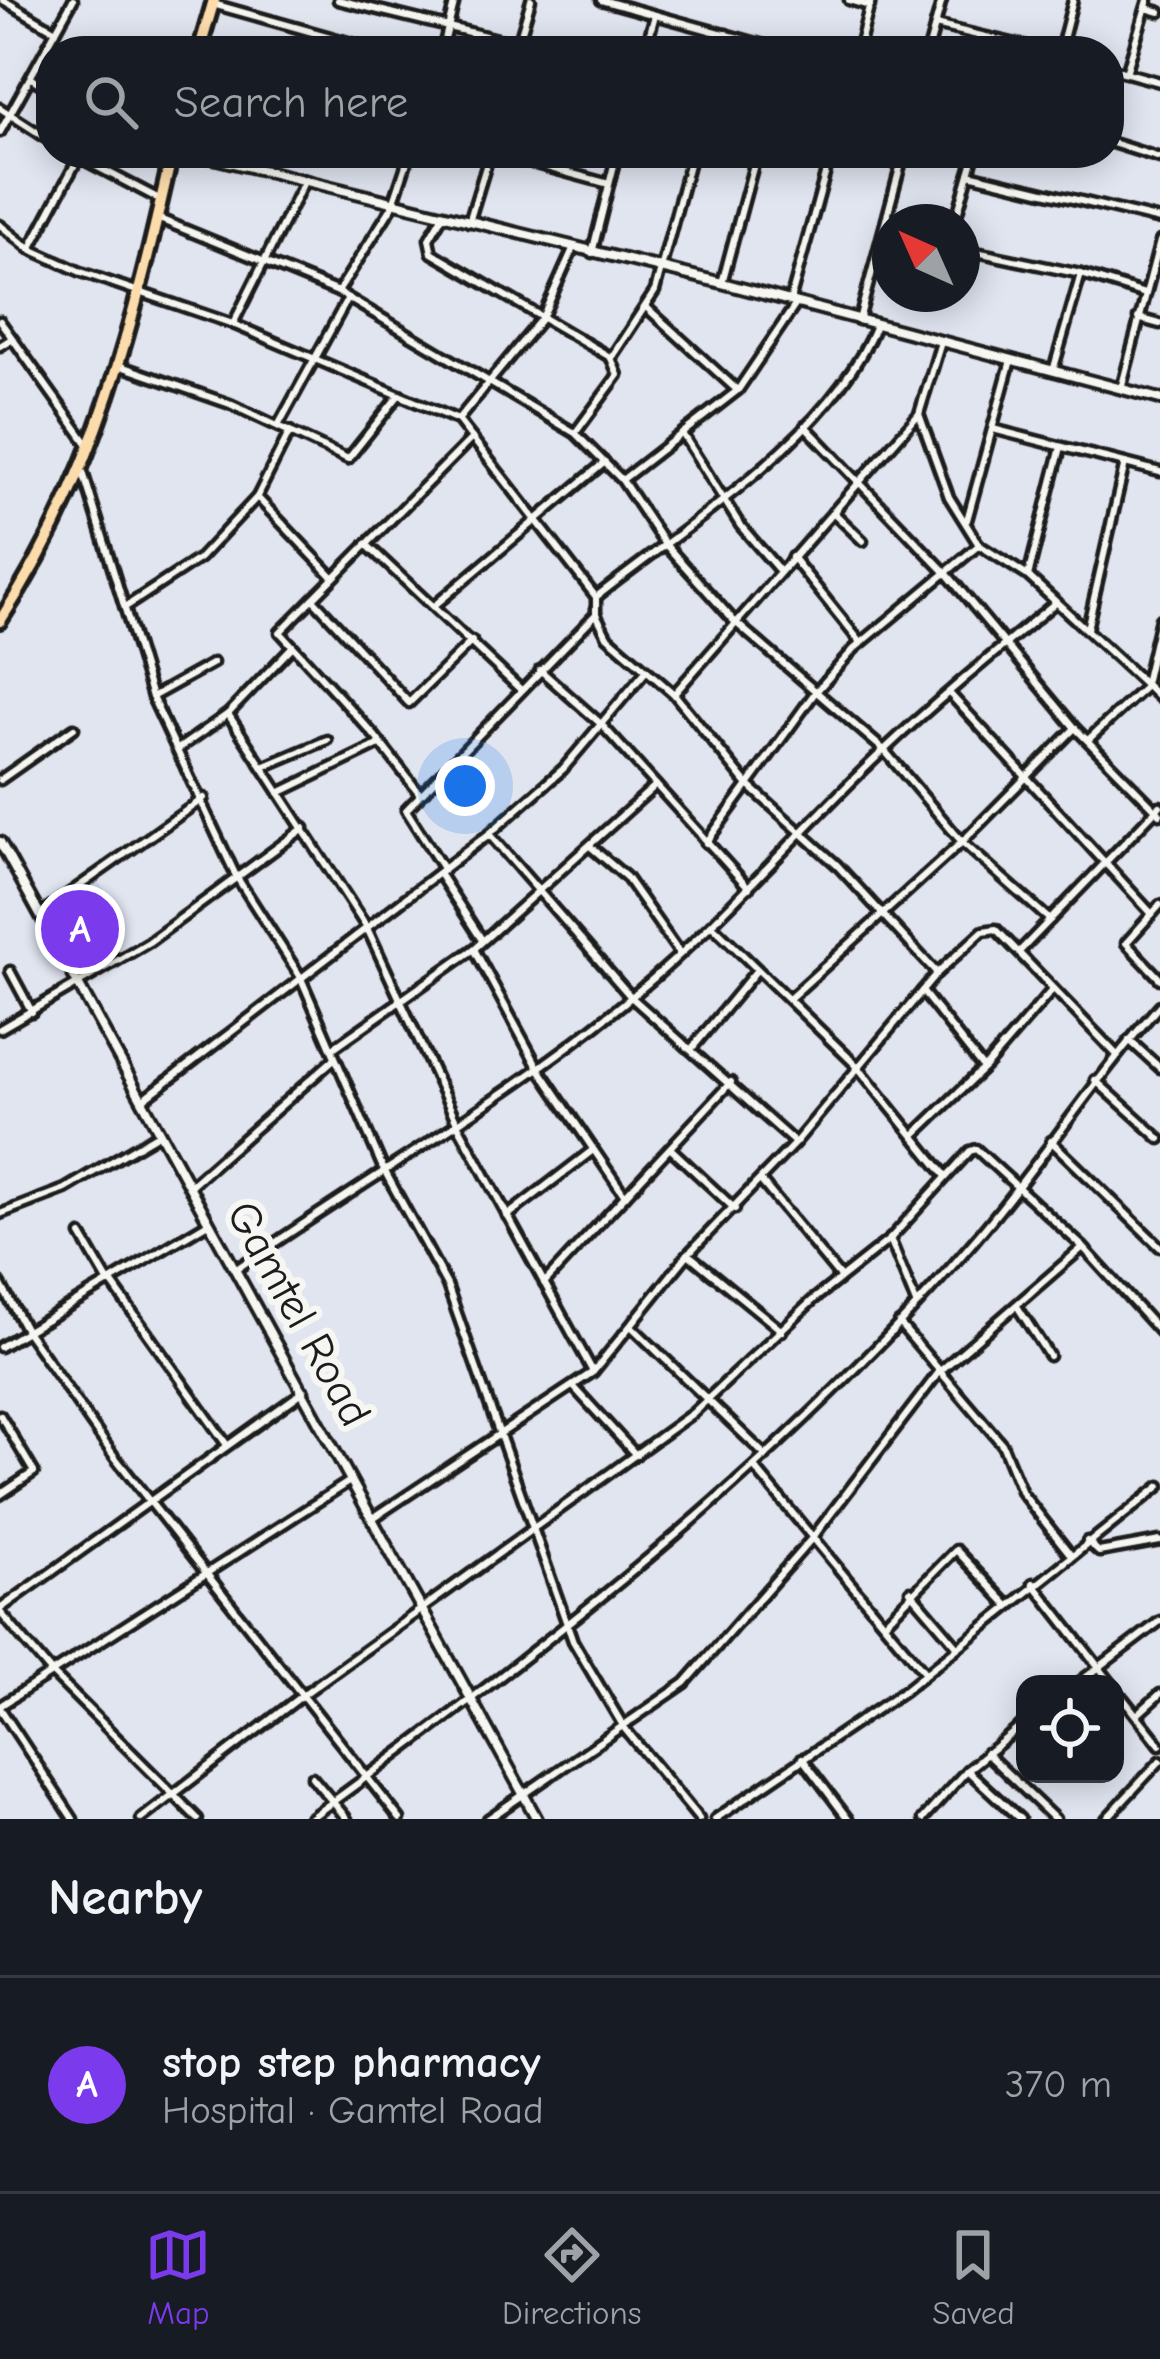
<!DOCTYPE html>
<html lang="en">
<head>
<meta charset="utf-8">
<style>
	:root { --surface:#171b24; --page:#242831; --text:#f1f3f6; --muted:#9ea1a6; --line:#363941; --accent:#7c3aed }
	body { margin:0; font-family:"Comic Neue",sans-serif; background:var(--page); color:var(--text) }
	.controls { position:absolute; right:36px; bottom:36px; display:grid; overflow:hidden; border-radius:24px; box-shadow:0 6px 30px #0003 }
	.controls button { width:108px; height:108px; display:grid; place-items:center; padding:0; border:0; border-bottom:3px solid var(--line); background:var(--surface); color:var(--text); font:60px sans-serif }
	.compass { position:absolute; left:872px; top:204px; width:108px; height:108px; border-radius:50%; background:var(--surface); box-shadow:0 6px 30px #0003; rotate:315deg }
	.you { position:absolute; left:465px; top:786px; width:42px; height:42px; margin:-30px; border:9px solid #fff; border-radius:50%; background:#1a73e8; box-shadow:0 0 0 18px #1a73e833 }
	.badge { display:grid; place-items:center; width:78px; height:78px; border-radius:50%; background:var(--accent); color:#fff; font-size:39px; font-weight:700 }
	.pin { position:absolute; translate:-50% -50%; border:6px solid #fff; box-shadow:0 3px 12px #0006 }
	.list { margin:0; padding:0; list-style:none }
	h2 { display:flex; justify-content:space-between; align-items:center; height:156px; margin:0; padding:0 48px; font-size:51px }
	h2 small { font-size:39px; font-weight:400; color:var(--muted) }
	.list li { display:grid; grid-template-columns:78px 1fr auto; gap:36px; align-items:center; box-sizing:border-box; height:216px; padding:0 48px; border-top:3px solid var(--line) }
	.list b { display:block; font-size:45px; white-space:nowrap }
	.list p { margin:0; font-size:39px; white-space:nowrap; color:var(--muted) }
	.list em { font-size:39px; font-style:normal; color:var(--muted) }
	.icon { flex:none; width:66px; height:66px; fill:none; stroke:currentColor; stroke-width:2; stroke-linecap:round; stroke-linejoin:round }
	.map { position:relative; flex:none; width:1160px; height:1819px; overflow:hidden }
	.search { position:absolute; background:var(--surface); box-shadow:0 6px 30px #0003; left:36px; right:36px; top:36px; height:132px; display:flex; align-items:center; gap:30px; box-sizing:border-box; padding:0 42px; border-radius:48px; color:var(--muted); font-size:45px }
	.sheet { height:372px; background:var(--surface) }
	nav { display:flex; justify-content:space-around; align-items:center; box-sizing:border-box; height:168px; border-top:3px solid var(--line); background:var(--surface); font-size:33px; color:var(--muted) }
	nav a { display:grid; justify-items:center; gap:6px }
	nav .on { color:var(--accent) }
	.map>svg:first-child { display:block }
	.built { fill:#d0d9ee }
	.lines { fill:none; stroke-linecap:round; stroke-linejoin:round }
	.minor-casing { stroke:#1c1c1c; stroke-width:15 }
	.tertiary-casing { stroke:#1c1c1c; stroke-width:16 }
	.primary-casing { stroke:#1c1c1c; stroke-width:20 }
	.minor { stroke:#f6f6f2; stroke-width:6 }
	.tertiary { stroke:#f6f6f2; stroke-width:8 }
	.primary { stroke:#fddcac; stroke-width:10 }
	.labels { text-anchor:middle; stroke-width:12; stroke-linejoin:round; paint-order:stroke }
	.street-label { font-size:45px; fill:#1c1c1c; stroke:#f6f6f2 }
</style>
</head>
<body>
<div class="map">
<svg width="1160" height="1819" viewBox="0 0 1160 1819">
	<rect width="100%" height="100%" fill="#e0e5f0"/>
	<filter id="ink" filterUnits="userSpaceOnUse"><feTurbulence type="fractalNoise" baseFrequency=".00833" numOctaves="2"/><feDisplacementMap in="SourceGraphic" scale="24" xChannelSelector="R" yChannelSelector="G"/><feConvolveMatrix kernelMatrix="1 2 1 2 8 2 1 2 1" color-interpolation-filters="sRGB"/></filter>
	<g filter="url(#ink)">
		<path class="built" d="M98 882 121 911 73 945 55 912Z"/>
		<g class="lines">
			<defs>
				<g id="minor">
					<path d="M3 0 56 31"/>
					<path d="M338 0 518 44"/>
					<path d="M601 0 786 51"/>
					<path d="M849 0 870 6"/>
					<path d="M213 4 380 51"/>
					<path d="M1146 8 1160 12"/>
					<path d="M935 25 1046 51"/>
					<path d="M126 43 145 51"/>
					<path d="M442 51 455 0"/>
					<path d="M516 51 531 0"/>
					<path d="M645 51 655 15"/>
					<path d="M721 51 726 34"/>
					<path d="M858 51 871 0"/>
					<path d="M928 51 942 0"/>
					<path d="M1060 51 1073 0"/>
					<path d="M1109 68 1160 82"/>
					<path d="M1126 73 1148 0"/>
					<path d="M31 78 51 90"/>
					<path d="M0 108 51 141"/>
					<path d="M0 132 73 0"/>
					<path d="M1109 142 1160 158"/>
					<path d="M71 153 161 200"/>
					<path d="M495 153 609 184"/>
					<path d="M887 153 903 157"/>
					<path d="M969 174 1160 220"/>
					<path d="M443 215 429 239 432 253 610 357"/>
					<path d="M157 218 338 292 575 433 622 480 664 543 734 621 884 750 962 842 1050 920"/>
					<path d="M469 222 490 153"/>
					<path d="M955 222 975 153"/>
					<path d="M0 225 30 249 81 272 233 324 458 420 596 597V614L607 636 674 694 747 784 837 865 937 973"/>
					<path d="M30 249 79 157"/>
					<path d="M962 249 1081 274 1145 294"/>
					<path d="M592 253 617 153"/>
					<path d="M722 283 757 153"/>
					<path d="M338 292 392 207 410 153"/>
					<path d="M790 301 831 153"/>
					<path d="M646 307 737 390"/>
					<path d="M1138 318 1160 324"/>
					<path d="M859 320 904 153"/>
					<path d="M0 321 89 446"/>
					<path d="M233 324 305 180"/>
					<path d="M0 346 11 339"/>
					<path d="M118 365 230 404 348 459 399 395"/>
					<path d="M1053 371 1081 274"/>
					<path d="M1121 389 1160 241"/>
					<path d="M919 414 949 497 979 545 1028 576 1160 698"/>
					<path d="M458 420 542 318 573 249"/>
					<path d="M279 424 348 298"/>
					<path d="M805 426 947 574 1075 728 1160 814"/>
					<path d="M993 429 1160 472"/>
					<path d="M290 431 257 497 333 577"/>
					<path d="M576 432 618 375 611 358 655 291 692 153"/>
					<path d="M683 435 740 525 778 569"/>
					<path d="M83 472 152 697 236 876 300 976 383 1168 447 1285 573 1641 625 1729 699 1819"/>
					<path d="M622 480 738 390 796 304"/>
					<path d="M833 512 863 541"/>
					<path d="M967 520 1011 360"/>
					<path d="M366 544 520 689"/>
					<path d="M792 557 861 643"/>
					<path d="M1028 576 1061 447"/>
					<path d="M596 597C688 524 832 435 876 325"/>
					<path d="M313 599 409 703 472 641"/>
					<path d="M435 605 605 462"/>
					<path d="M127 606 200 558 257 497"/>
					<path d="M1087 629 1125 463"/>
					<path d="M540 670 601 724 749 888"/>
					<path d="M674 694 919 414 941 342"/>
					<path d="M950 694 1152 914"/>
					<path d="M152 697 213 663"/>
					<path d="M228 714 367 928 459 1127 592 1370"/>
					<path d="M1089 739 1144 688 1160 619"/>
					<path d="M178 749 228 714 291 648"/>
					<path d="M263 767 327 740"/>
					<path d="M0 780 74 728"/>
					<path d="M279 793 380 744"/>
					<path d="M420 794 375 736 280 632 472 438"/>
					<path d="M489 834 631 997 794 1142"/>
					<path d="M706 843 814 694 854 649 979 545"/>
					<path d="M591 847 626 877 680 954"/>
					<path d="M444 870 406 810 596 614"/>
					<path d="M440 875 482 940"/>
					<path d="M1160 905 1126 943 1160 979"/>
					<path d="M40 914 204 798"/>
					<path d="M712 925 857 1066 945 1175"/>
					<path d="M474 949 539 1069 625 1196"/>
					<path d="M1021 950 1160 806"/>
					<path d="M10 971 32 1012"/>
					<path d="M922 991 983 1068"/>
					<path d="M789 999 962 842 1075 728"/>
					<path d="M0 1029 149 942 304 828"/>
					<path d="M1129 1040 1160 1068"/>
					<path d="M693 1047 756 971"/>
					<path d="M332 1049 474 949 656 785"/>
					<path d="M1095 1080 1160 1139"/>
					<path d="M144 1099 489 834 563 769 646 671"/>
					<path d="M915 1134 987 1065 1053 989"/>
					<path d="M1051 1141 1160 1247"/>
					<path d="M672 1150 735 1209"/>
					<path d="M761 1181 840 1277"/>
					<path d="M192 1184 334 1059"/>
					<path d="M0 1214 65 1189 160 1133"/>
					<path d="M507 1216 593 1150"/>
					<path d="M81 1235 109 1283"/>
					<path d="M890 1239 916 1303"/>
					<path d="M688 1254 782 1331"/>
					<path d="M238 1268C370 1176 510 1098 635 994 724 920 798 831 882 752 937 700 997 651 1055 603"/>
					<path d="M111 1282 227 1445"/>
					<path d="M0 1283 27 1332 114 1456 400 1819"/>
					<path d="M544 1283 731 1082"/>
					<path d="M1017 1306 1049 1356"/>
					<path d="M899 1323 1002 1444 1022 1493 1070 1554"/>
					<path d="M632 1327 766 1456"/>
					<path d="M0 1347 208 1223"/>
					<path d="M573 1386 636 1455"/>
					<path d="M0 1415 34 1472 0 1495"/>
					<path d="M755 1468 925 1673"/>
					<path d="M373 1518 593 1372 688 1254 795 1143 937 973 983 931 996 929 1117 1055"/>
					<path d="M1087 1541 1099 1552 1160 1541"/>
					<path d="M1033 1583 1112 1684"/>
					<path d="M910 1591 957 1646"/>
					<path d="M0 1609 304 1391"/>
					<path d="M0 1612 51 1672 198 1819"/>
					<path d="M885 1622 956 1550 1008 1605"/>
					<path d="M1077 1684 1160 1621"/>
					<path d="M1115 1688 1160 1745"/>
					<path d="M0 1706 350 1481"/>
					<path d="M0 1708 73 1819"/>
					<path d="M1137 1715 1160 1694"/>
					<path d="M986 1753 1055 1819"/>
					<path d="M802 1758 848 1819"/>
					<path d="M967 1770 1020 1819"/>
					<path d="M312 1777 347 1819"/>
					<path d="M141 1819 304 1694 693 1413 813 1300 890 1239 970 1151 976 1149 1083 1247 1160 1332"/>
					<path d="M309 1819C549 1645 780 1467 974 1241 1040 1165 1093 1080 1160 1005"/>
					<path d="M488 1819 685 1683 813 1537 939 1372 1082 1248"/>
					<path d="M715 1819 905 1690 1160 1486"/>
					<path d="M923 1819 967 1770 1025 1723"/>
					<path d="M1106 1819 1160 1761"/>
				</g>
				<g id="tertiary">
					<path d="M193 153 722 283 1160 399"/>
					<path d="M0 842 537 1819"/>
				</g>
				<g id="primary">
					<path d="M199 51 214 0"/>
					<path d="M0 621C98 472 133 324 172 153"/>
				</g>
			</defs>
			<use href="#minor" class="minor-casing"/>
			<use href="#tertiary" class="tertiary-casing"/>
			<use href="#primary" class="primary-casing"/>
			<use href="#minor" class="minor"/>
			<use href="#tertiary" class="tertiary"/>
			<use href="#primary" class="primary"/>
		</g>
	</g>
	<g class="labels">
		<g class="street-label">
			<text transform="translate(300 1313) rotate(61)" y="16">Gamtel Road</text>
		</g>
	</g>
</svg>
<div class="controls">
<button><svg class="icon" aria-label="locate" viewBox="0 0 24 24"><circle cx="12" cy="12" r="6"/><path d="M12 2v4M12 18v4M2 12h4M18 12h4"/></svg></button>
</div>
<svg class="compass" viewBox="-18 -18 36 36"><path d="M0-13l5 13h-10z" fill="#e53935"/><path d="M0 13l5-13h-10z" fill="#9ea1a6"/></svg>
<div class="you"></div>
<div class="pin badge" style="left:80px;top:929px">A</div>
<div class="search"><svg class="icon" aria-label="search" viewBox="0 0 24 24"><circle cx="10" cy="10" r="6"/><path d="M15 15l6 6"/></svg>Search here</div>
</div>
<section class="sheet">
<h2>Nearby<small></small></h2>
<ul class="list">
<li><span class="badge">A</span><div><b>stop step pharmacy</b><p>Hospital · Gamtel Road</p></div><em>370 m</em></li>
</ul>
</section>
<nav>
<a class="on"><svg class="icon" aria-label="map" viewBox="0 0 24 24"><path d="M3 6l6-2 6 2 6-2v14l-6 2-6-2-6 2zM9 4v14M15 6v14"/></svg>Map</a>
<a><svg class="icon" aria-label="directions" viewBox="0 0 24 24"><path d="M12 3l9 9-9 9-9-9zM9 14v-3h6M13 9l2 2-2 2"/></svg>Directions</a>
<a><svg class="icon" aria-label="saved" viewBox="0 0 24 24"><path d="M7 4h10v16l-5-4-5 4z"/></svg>Saved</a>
</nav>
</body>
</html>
